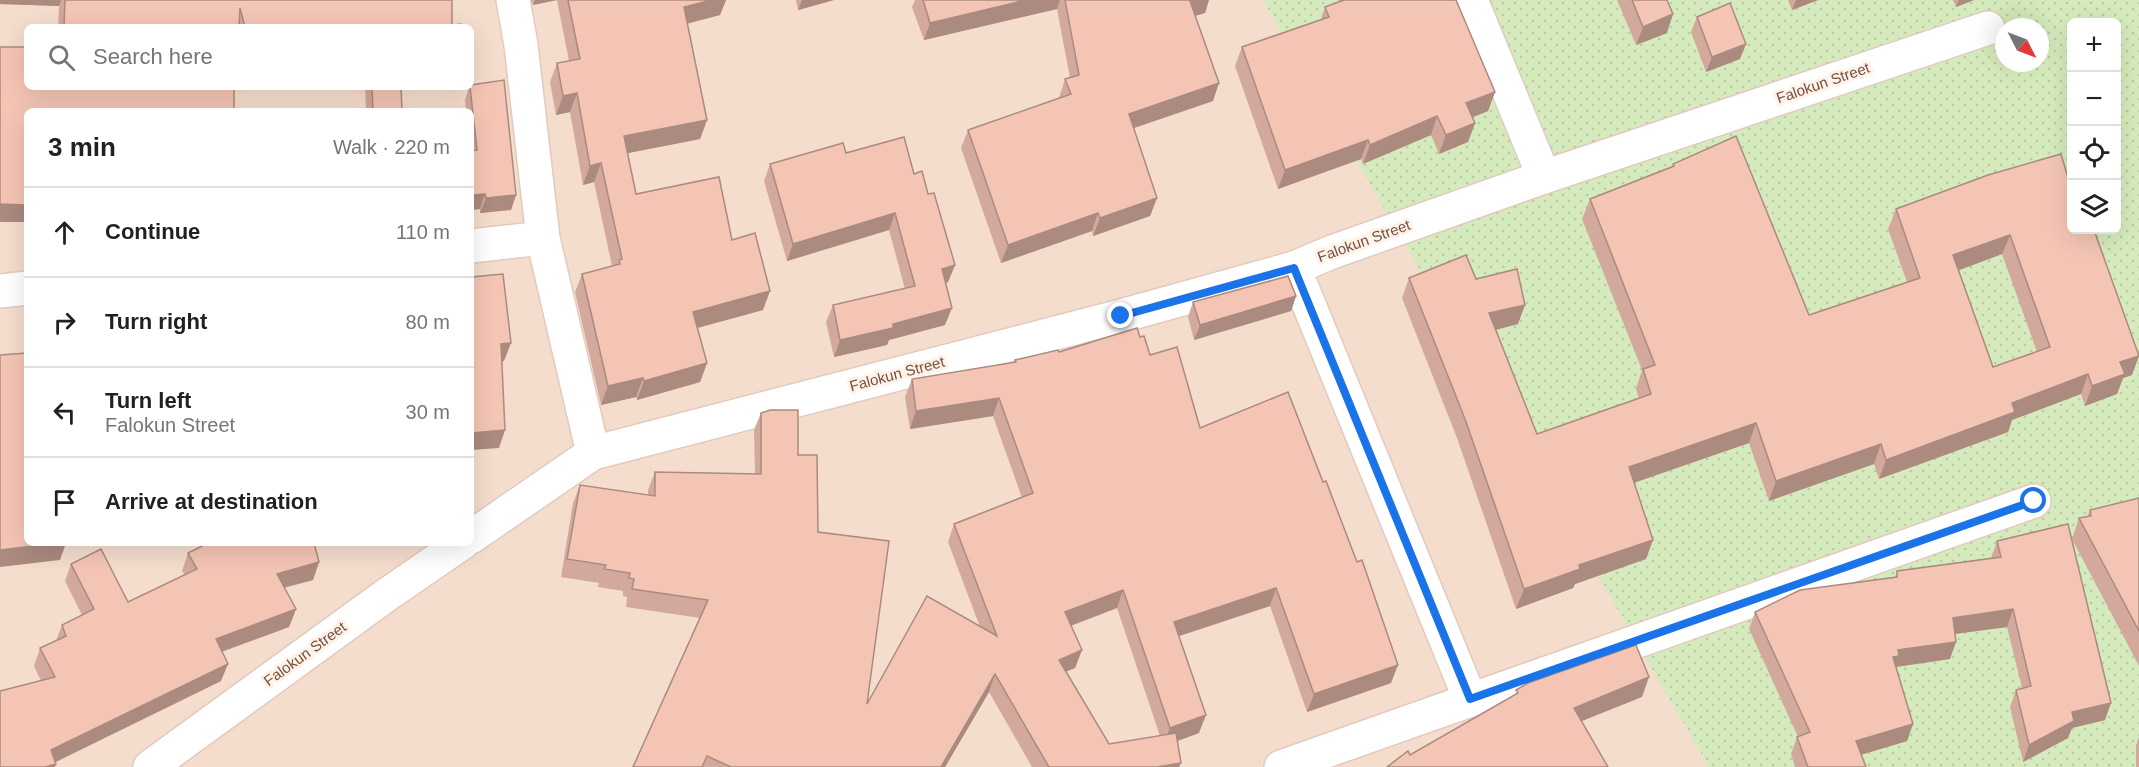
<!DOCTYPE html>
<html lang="en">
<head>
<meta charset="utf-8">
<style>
	:root { --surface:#fff; --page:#f2f2f2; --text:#202124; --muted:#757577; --line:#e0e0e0 }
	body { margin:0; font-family:Helvetica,sans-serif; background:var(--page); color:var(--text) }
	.controls { position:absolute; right:18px; top:18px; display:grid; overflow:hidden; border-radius:9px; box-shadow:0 6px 24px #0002 }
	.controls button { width:54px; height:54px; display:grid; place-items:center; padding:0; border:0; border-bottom:2px solid var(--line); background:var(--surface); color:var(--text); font:30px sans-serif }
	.compass { position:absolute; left:1995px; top:18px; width:54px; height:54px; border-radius:50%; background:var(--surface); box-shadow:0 6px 24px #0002; rotate:132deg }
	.stop { position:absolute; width:18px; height:18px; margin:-14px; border:4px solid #1a73e8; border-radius:50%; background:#fff }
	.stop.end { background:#1a73e8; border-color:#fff; box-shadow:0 2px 6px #0008 }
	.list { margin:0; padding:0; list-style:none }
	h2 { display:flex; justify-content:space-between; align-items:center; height:78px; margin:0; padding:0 24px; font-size:26px }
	h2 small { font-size:20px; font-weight:400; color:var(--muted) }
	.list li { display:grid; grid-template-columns:39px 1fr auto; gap:18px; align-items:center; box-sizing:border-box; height:90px; padding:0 24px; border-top:2px solid var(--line) }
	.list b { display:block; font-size:22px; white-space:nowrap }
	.list p { margin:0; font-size:20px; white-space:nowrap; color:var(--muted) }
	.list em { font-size:20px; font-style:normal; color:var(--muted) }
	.icon { flex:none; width:33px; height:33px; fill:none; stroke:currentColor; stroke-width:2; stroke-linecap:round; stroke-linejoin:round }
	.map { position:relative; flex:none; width:2139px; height:767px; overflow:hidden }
	.search { position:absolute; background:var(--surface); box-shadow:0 6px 24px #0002; left:24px; top:24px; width:450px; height:66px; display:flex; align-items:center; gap:15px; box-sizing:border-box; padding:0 21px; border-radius:9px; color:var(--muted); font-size:22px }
	.panel { position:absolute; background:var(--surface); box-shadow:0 6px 24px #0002; left:24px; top:108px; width:450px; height:438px; border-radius:9px }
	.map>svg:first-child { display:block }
	.residential { fill:#f5ddcd; fill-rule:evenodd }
	.grass { fill:url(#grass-dots); fill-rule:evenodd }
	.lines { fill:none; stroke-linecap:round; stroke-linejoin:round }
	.street-casing { stroke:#e3cabd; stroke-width:36 }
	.street { stroke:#fff; stroke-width:33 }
	.wall { fill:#d2a99c; fill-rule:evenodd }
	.shaded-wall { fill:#ab8a7f }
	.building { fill:#f4c5b5; stroke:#ab8a7f; stroke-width:1.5; fill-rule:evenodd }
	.route { stroke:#1a73e8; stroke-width:8 }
	.labels { text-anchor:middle; stroke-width:6; stroke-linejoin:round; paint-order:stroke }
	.street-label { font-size:15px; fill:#745045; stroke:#fff2e6 }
</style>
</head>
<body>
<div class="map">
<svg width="2139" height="767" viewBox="0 0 2139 767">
	<defs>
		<pattern id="grass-dots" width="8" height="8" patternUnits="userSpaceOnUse" patternTransform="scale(1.5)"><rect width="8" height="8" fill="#d6ebbd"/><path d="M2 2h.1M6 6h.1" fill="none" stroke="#bbcba4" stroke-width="1.8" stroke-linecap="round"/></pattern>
	</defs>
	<rect width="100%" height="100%" fill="#fdedde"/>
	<path class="residential" d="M0 0H2139V767H0ZM2072 22H2116V230H2072ZM27 27H471V87H27ZM2004 27H2040V63H2004ZM27 111H471V543H27Z"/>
	<path class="grass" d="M1263 0H2139V767H1709ZM2072 22H2116V230H2072ZM2004 27H2040V63H2004Z"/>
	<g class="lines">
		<defs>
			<g id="street">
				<path d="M513 0 521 45 543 238 593 453"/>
				<path d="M1471 0 1544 177"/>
				<path d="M471 246 543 238"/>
				<path d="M1294 268 1470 699"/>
				<path d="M0 291 27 288"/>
				<path d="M471 537 593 453 1121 316 1294 268 1332 252 1544 177 1988 28"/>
				<path d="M150 767 385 596 462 543"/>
				<path d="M1281 767 2034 501"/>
			</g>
		</defs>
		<use href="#street" class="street-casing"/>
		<use href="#street" class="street"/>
	</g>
	<g class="wall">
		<path d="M0 0H452V25L461 27H58L59 6 0 4Z"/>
		<path d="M531 0H726L720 15 687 24 707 120 700 139 628 153 636 194 732 240 763 310 697 328 707 363 700 382 637 400 636 397 601 405 575 292 582 274 612 266 594 182 583 185 570 112 556 115 550 82 557 63 569 61 557 0 533 5Z"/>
		<path d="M796 0H834L798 10Z"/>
		<path d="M915 0H1209L1205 13 1195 16 1213 101 1134 128 1157 198 1150 216 1093 236 1092 231 1001 263 961 148 968 130 1059 98 1065 79 1070 78 1057 9 924 40 912 7Z"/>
		<path d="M1338 0H1456L1495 92 1488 111 1472 117 1475 123 1468 142 1439 154 1431 135 1363 164 1361 159 1278 189 1235 66 1242 47 1321 19 1325 7 1339 2Z"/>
		<path d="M1617 0H1667V33L1636 45Z"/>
		<path d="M1788 0H1818L1792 10Z"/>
		<path d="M1953 0H1974L1956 7Z"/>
		<path d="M1697 17 1740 59 1706 72 1691 32Z"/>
		<path d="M365 87H401L402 111H366Z"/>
		<path d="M469 87H471L516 195 511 210 480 213V209L471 210V111H466L465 100Z"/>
		<path d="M846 153 914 174 928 194 955 265 948 282 946 283 945 325 889 340 887 345 834 357 826 322 833 305 905 289 889 230 787 261 764 181 770 164Z"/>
		<path d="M1673 164 1809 315 1907 282 1888 229 1896 209 2072 230 2132 375 2123 378 2117 394 2085 406 2081 394 2012 420 2008 432 1879 479 1874 464 1769 501 1749 443 1634 482 1646 559 1575 584 1573 588 1516 609 1457 438 1402 298 1409 278 1476 279 1518 324 1496 330 1537 434 1639 399 1636 389 1642 370 1582 219 1590 199 1672 167ZM2002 254 2037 352 1993 367 1959 270Z"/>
		<path d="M1296 296 1291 311 1194 340 1188 317 1193 302Z"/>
		<path d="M1140 337 1150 355 1200 428 1391 683 1307 712 1270 606 1179 636 1199 733 1178 741 1181 763 1179 767H1032L989 692 945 767H633L700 618 626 607 627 597 623 596V591L598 587 599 583 561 577 573 503 580 485 648 496V490L655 472 755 474 754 430 761 413 798 455 818 532 867 704 980 627 948 542 954 524 1022 498 993 416 910 429 905 397 912 379 1014 362 1015 360ZM1117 608 1160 736 1109 744 1066 671 1075 668 1082 650 1071 626Z"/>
		<path d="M2139 498V666L2072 539 2079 518 2087 517 2090 510Z"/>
		<path d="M1997 541 2105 720 2072 728 2068 738 2023 762 2010 707 2016 690 2022 688 2007 627 1955 634 1950 659 1896 667 1913 724 1907 741 1861 755 1866 767H1795L1791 754 1797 737H1798L1749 629 1755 612 1895 577 1897 571 1991 558Z"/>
		<path d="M188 553 319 562 313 580 284 588 296 609 289 627 222 652 221 681 56 762 41 681 34 666 40 648 56 641 62 625 82 615 65 581 71 564 128 602 185 575 182 571Z"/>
		<path d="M2139 737V767H2136V745Z"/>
	</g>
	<g class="shaded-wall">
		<path d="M0 0H61L59 6 0 4Z"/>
		<path d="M535 0H557L533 5Z"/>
		<path d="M712 0H726L720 15 677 26 684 7Z"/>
		<path d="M802 0H834L798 10Z"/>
		<path d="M1026 0H1060L1057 9 924 40 930 23Z"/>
		<path d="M1194 0H1209L1205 13 1184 19 1190 1Z"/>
		<path d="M1796 0H1818L1792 10Z"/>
		<path d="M1959 0H1974L1956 7Z"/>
		<path d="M1673 14 1667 33 1636 45 1643 27Z"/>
		<path d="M1746 44 1740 59 1706 72 1712 57Z"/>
		<path d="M1219 83 1213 101 1122 132 1129 114Z"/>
		<path d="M1495 92 1488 111 1459 123 1466 103Z"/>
		<path d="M577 93 570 112 556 115 563 96Z"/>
		<path d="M1437 116 1431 135 1363 164 1370 145Z"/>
		<path d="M707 120 700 139 618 155 624 136Z"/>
		<path d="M1475 123 1468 142 1439 154 1446 135Z"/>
		<path d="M1368 140 1361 159 1278 189 1285 170Z"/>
		<path d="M601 163 594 182 583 185 590 166Z"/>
		<path d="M485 194 480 209 471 210V195Z"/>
		<path d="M516 195 511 210 480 213 486 198Z"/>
		<path d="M1157 198 1150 216 1093 236 1100 218Z"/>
		<path d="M0 204 27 205V222H0Z"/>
		<path d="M895 213 889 230 787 261 793 244Z"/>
		<path d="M1098 213 1092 231 1001 263 1008 245Z"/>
		<path d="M2010 235 2002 254 1946 275 1953 255Z"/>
		<path d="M955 265 948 282 936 286 942 269Z"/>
		<path d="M770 291 763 310 686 331 693 312Z"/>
		<path d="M1296 296 1291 311 1194 340 1200 325Z"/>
		<path d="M1525 305 1518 324 1482 333 1489 313Z"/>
		<path d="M952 308 945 325 889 340 887 345 834 357 840 340 893 324Z"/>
		<path d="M511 343 504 361 494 362 501 344Z"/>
		<path d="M2139 356 2132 375 2123 378 2117 394 2085 406 2092 386 2120 362Z"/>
		<path d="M707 363 700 382 637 400 644 381Z"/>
		<path d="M2088 374 2081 394 2012 420 2008 432 1879 479 1886 460 2012 403Z"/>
		<path d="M643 378 636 397 601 405 608 386Z"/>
		<path d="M999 398 993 416 910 429 916 411Z"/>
		<path d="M1756 423 1749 443 1622 487 1629 467Z"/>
		<path d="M505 430 499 448 471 450V433Z"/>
		<path d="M1881 444 1874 464 1769 501 1776 481Z"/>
		<path d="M1653 540 1646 559 1575 584 1573 588 1516 609 1524 589 1579 565Z"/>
		<path d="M58 543H66L60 560 0 567V550Z"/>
		<path d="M319 562 313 580 270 591 277 574Z"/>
		<path d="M1276 588 1270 606 1167 640 1174 622Z"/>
		<path d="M1123 590 1117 608 1059 630 1065 612Z"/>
		<path d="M296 609 289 627 209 656 216 639Z"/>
		<path d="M2013 609 2007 627 1947 635 1953 618Z"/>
		<path d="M1956 642 1950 659 1895 667 1893 657 1898 650Z"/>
		<path d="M1082 650 1075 668 1053 677 1059 660Z"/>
		<path d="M228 664 221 681 45 767 51 750Z"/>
		<path d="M1398 665 1391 683 1307 712 1314 694Z"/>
		<path d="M995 674 989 692 945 767H941Z"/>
		<path d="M1649 677 1642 697 1567 727 1574 708Z"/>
		<path d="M2111 703 2105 720 2072 728 2068 738 2023 762 2029 745 2072 712Z"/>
		<path d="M1206 715 1199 733 1163 746 1170 728Z"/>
		<path d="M1913 724 1907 741 1850 758 1856 741Z"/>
		<path d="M1181 763 1179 767H1157Z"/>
		<path d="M56 764 55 767H45Z"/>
	</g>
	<g class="building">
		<path d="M65 0H452V25L461 24V27H245L240 8 239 27H64Z"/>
		<path d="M568 0H712L684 7 707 120 624 136 636 194 719 177 732 240 755 233 770 291 693 312 707 363 644 381 643 378 608 386 582 274 620 264 619 260 622 259 601 163 590 166 577 93 563 96 557 63 580 59Z"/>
		<path d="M923 0H1026L930 23Z"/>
		<path d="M1065 0H1194L1190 1 1219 83 1129 114 1157 198 1100 218 1098 213 1008 245 968 130 1071 94 1065 79 1079 75Z"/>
		<path d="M1344 0H1456L1495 92 1466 103 1475 123 1446 135 1437 116 1370 145 1368 140 1285 170 1242 47 1329 17 1325 7Z"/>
		<path d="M1632 0H1667L1673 14 1643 27Z"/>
		<path d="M1730 3 1746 44 1712 57 1697 17Z"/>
		<path d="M0 47H27V87H234V111H27V205L0 204Z"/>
		<path d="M504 80 516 195 486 198 485 194 471 195V151L477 150 470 87 471 85Z"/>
		<path d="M372 87H401L402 111H373Z"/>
		<path d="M1736 136 1809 315 1920 278 1896 209 1988 175 2061 154 2072 191V230H2082L2083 232 2091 230H2094L2139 356 2120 362 2125 374 2092 386 2088 374 2012 403 2015 412 1886 460 1881 444 1776 481 1756 423 1629 467 1653 540 1579 565 1580 569 1524 589 1465 419 1409 278 1466 255 1476 279 1517 269 1525 305 1489 313 1537 434 1651 394 1643 369 1655 365 1590 199 1674 166 1673 164ZM2010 235 2050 347 1993 367 1953 255Z"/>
		<path d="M904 137 914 174 922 171 928 194 934 193 955 265 942 269 952 308 893 324V328L840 340 833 305 915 286 895 213 793 244 770 164 843 143 846 153Z"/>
		<path d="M503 274 511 343 501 344 505 430 471 433V277Z"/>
		<path d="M1288 276 1296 296 1200 325 1193 302Z"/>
		<path d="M1137 328 1140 337 1144 336 1150 355 1177 347 1200 428 1288 392 1323 482 1326 481 1357 562 1362 560 1398 665 1314 694 1276 588 1174 622 1206 715 1170 728 1123 590 1065 612 1082 650 1059 660 1109 744 1176 733 1181 763 1157 767H1049L995 674 941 767H731L707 756 702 767H633L708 600 632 589 634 579 629 578 630 573 604 569 606 565 567 559 580 485 655 496V472L761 474V413L770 410H798V455H817L818 532 889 541 867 704 927 596 997 636 954 524 1033 493 999 398 916 411 912 379 1016 362 1015 360 1058 350 1059 352Z"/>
		<path d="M27 353V543H58L0 550V355Z"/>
		<path d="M2139 498V631L2079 518 2091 516 2090 510Z"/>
		<path d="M2068 524 2111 703 2072 712 2074 721 2029 745 2016 690 2031 686 2013 609 1953 618 1956 642 1898 650 1899 656 1893 657 1913 724 1856 741 1866 767H1808L1797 737 1810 732 1755 612 1800 590 1897 577V571L2001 557 1997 541Z"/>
		<path d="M208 543H314L319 562 277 574 296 609 216 639 228 664 51 750 56 764 45 767H0V691L55 677 40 648 66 636 62 625 94 609 71 564 101 549 128 602 197 569 188 553Z"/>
		<path d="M1636 645 1649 677 1574 708 1608 767H1387L1408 751 1410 755 1518 693 1516 690 1528 683Z"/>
	</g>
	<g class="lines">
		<path class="route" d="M1121 316 1294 268 1470 699 2034 501"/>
	</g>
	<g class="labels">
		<g class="street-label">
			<text transform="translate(1823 83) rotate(-19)" y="5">Falokun Street</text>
			<text transform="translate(1364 241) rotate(-20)" y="5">Falokun Street</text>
			<text transform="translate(897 374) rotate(-15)" y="5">Falokun Street</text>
			<text transform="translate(305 654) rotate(-36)" y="5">Falokun Street</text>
		</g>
	</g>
</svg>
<div class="controls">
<button>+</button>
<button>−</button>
<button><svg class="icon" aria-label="locate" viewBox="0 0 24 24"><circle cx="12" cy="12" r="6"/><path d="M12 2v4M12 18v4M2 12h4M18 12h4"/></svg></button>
<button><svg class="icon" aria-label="layers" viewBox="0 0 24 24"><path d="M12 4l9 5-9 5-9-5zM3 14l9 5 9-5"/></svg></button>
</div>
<svg class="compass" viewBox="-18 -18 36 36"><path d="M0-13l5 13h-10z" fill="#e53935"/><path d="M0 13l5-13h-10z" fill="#757577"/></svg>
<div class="stop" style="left:2034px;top:501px"></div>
<div class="stop end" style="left:1121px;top:316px"></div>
<div class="search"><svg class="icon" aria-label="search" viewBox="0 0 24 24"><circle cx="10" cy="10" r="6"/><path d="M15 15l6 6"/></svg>Search here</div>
<section class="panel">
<h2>3 min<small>Walk · 220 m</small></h2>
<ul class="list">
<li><svg class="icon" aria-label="ahead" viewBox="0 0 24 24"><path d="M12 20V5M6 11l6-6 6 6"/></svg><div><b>Continue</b></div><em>110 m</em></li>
<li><svg class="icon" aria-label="right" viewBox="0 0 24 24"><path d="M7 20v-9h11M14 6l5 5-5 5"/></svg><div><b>Turn right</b></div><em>80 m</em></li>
<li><svg class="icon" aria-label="left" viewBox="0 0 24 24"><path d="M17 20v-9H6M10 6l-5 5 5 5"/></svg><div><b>Turn left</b><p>Falokun Street</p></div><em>30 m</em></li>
<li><svg class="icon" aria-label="arrive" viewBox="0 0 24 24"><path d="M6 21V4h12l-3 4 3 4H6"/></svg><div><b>Arrive at destination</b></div></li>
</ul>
</section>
</div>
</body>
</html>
